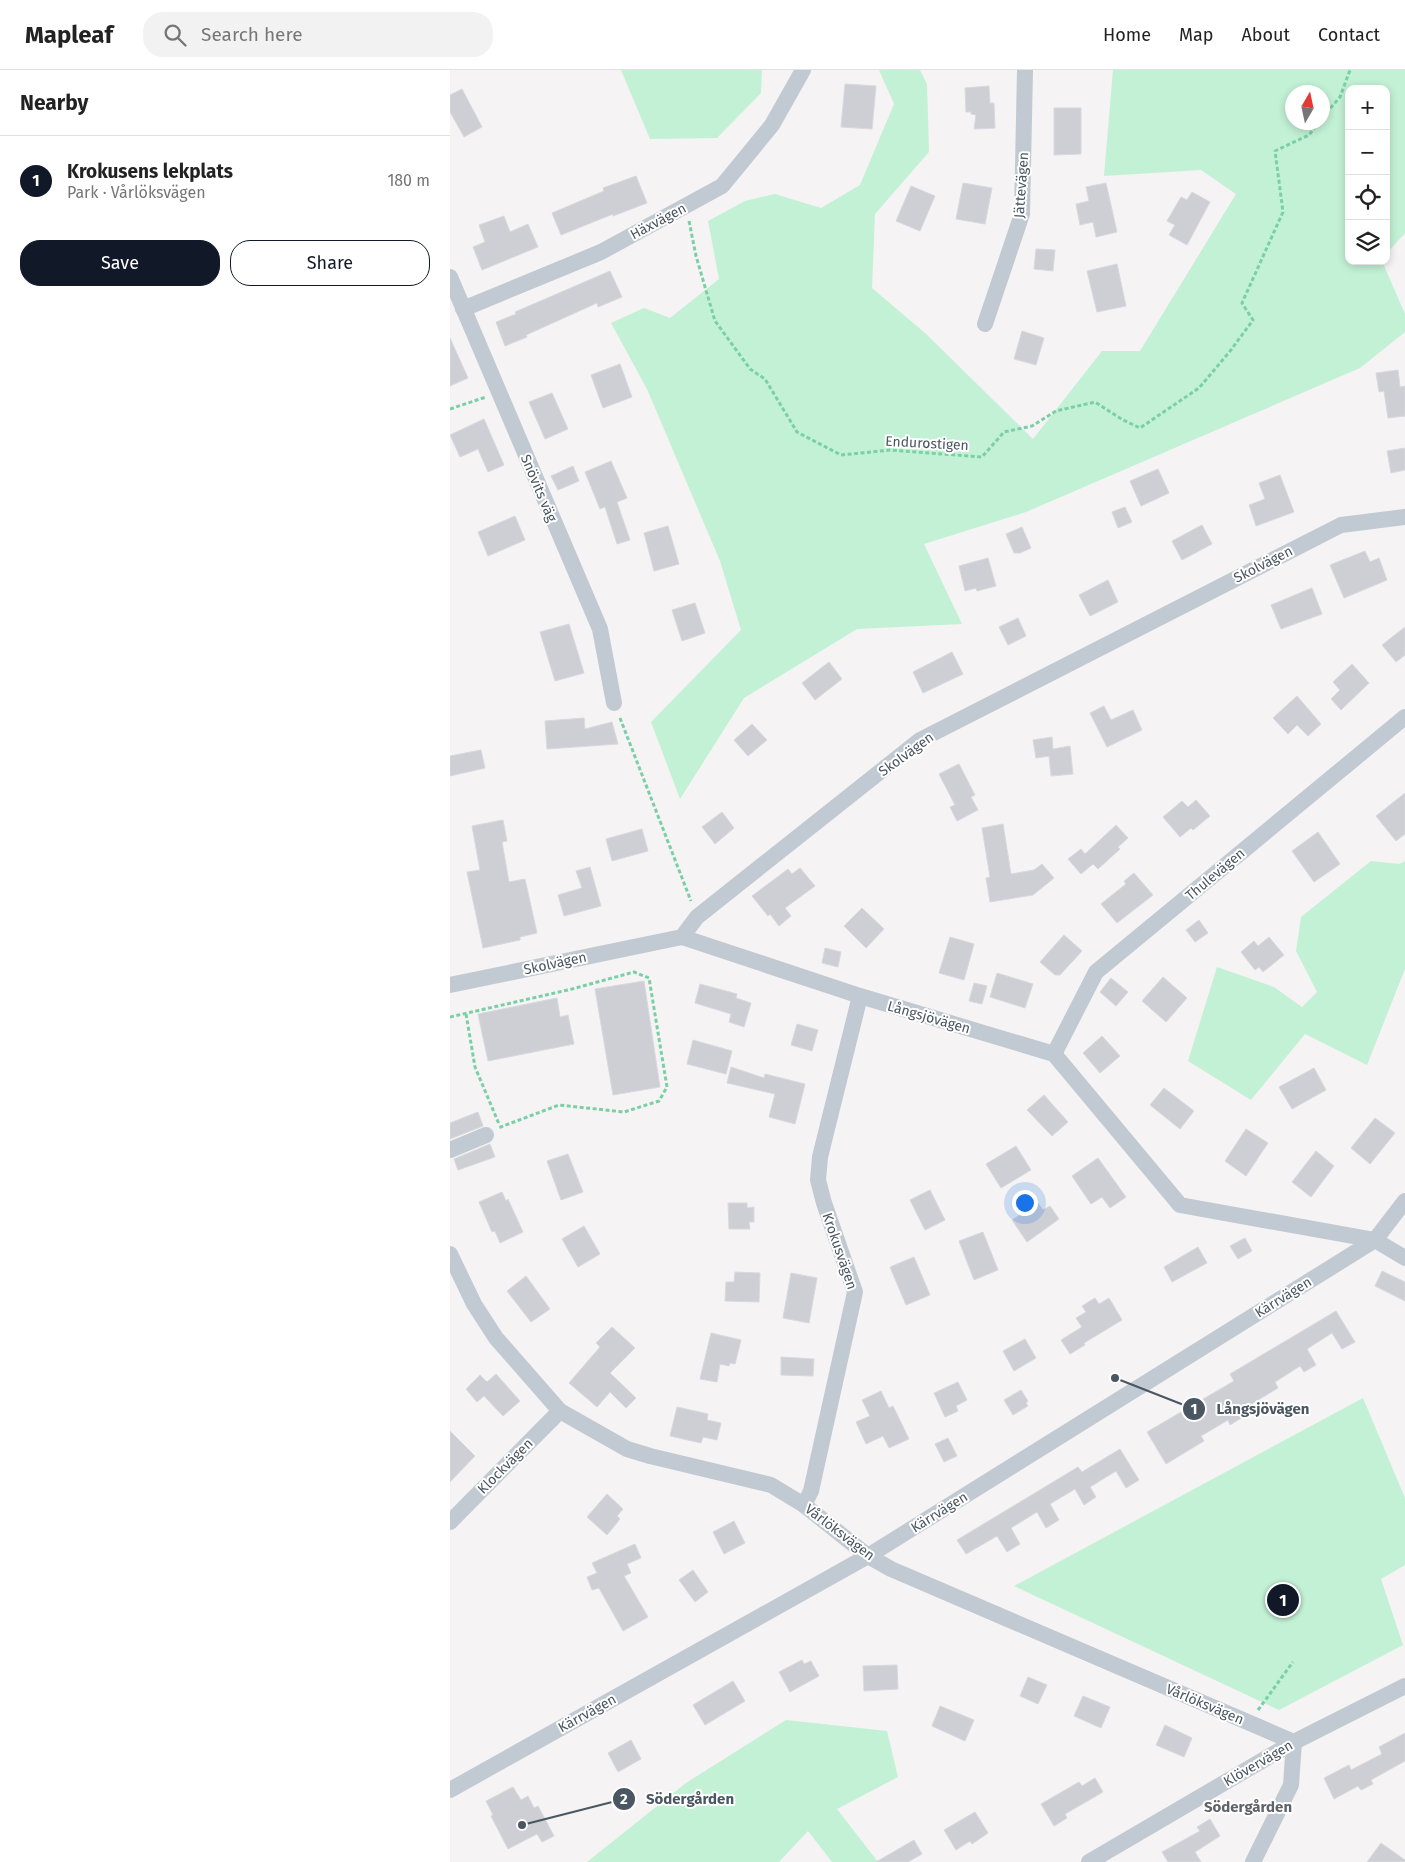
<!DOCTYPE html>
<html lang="en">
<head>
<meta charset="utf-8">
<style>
	:root { --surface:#fff; --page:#f2f2f2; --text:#222; --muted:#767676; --line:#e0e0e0; --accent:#111827 }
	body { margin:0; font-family:"Fira Sans",sans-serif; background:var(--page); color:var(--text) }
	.controls { position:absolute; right:15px; top:15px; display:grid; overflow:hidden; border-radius:10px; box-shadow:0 2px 8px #0003 }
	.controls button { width:45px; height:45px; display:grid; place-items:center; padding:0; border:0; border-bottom:1px solid var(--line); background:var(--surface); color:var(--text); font:25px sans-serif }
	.compass { position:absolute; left:835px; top:15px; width:45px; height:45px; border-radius:50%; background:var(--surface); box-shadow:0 2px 8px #0003; rotate:9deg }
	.you { position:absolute; left:574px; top:1132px; width:18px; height:18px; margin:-12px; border:4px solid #fff; border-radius:50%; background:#1a73e8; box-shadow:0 0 0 8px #1a73e833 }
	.badge { display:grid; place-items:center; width:32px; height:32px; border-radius:50%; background:var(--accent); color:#fff; font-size:16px; font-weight:700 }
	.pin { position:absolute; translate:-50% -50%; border:2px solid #fff; box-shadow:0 1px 5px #0006 }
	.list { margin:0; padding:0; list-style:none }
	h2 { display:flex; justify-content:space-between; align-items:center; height:65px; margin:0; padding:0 20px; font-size:21px }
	h2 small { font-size:16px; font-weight:400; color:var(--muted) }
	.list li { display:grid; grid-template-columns:32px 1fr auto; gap:15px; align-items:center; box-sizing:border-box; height:90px; padding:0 20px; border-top:1px solid var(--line) }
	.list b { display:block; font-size:19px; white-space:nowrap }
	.list p { margin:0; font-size:16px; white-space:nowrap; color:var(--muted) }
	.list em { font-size:16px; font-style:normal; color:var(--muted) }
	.actions { display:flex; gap:10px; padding:15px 20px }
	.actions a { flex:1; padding:11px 0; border:1px solid var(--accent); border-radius:20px; text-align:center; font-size:18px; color:var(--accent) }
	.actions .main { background:var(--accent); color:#fff }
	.icon { flex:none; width:28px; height:28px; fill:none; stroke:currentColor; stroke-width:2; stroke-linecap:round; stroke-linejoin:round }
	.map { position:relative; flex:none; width:955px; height:1792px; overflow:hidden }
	header { display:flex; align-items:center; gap:30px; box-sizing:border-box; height:70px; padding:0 25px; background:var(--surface); border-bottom:1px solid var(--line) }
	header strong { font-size:24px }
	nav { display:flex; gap:28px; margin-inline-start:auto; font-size:18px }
	.search { width:350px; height:45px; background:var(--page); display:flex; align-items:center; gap:12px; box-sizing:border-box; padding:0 18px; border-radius:20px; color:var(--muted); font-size:19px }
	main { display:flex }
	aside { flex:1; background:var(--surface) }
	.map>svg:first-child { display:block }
	.green { fill:#c3f1d5; fill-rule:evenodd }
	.building { fill:#cdcfd5; stroke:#d7d9de }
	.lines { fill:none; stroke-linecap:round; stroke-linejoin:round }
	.path { stroke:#7ad0a6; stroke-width:3; stroke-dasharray:4 2.5; stroke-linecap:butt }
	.minor { stroke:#c1cad2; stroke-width:16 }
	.labels { text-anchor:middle; stroke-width:4; stroke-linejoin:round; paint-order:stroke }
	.street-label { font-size:14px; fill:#4a5661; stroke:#fff }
	.neighbourhood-label { font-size:15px; font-weight:bold; fill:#5f6368; stroke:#fff }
	.leader { fill:none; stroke:#4a5661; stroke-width:2 }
	.callout-dot { fill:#4a5661; stroke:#fff; stroke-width:2 }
	.mark-label { font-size:15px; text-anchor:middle; font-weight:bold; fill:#fff }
	.callout-label { font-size:15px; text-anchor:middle; font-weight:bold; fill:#4a5661; stroke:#fff; stroke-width:4; stroke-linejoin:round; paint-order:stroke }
</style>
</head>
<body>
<header>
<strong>Mapleaf</strong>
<div class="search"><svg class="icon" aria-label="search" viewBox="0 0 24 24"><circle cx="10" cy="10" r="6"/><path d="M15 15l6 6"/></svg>Search here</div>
<nav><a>Home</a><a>Map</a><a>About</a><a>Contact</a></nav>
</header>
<main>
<aside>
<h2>Nearby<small></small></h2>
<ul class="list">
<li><span class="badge">1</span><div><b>Krokusens lekplats</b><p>Park · Vårlöksvägen</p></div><em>180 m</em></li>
</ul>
<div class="actions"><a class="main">Save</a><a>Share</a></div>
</aside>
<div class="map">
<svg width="955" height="1792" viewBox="0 0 955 1792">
	<rect width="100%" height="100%" fill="#f5f3f3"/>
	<g class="green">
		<path d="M171 0H312L311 23 267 68 200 69Z"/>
		<path d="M429 0H470L477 14 479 82 425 144 422 218 475 263 583 369 652 281H690L786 124 751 100 654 106 663 0H955V163L936 184V19H899V191H932L955 244V262L910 298 576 442 474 474 512 554 407 559 294 628 230 729 201 652 291 560 270 491 197 319 161 253 194 238 220 248 269 209 258 151 295 131 325 124 371 138 410 115 444 34ZM842 22H872V52H842Z"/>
		<path d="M921 791 949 794 955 791V899L917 995 855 964 801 1030 738 991 767 897 824 917 852 937 867 922 846 881 851 847Z"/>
		<path d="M913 1328 955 1428V1495L931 1509 953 1575 829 1640 564 1516Z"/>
		<path d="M336 1650 437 1661 448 1707 387 1739 428 1792H382L358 1761 329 1792H137L236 1713Z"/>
	</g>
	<g class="building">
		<path d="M395 14 426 16 422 59 391 57Z"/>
		<path d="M539 16 540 33H544L545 58 524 59 526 45 521 44V42H516L515 18Z"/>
		<path d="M12 19 32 57 14 67 0 42V25Z"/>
		<path d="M604 38H631V84L604 85Z"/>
		<path d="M186 106 197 133 163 146V144L111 165 102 143 154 121 153 118Z"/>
		<path d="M513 113 542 118 535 154 506 149Z"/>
		<path d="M656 113 667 162 646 167 643 152 630 155 626 134 639 131 636 117Z"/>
		<path d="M461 116 485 126 470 161 446 151Z"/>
		<path d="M742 122 760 132 737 175 719 165 725 155 717 151 731 127 737 130Z"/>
		<path d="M54 146 60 162 78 154 88 177 32 200 23 177 35 172 29 155Z"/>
		<path d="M586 179 605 180 603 201 584 199Z"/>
		<path d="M667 194 676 236 647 242 637 201Z"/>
		<path d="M160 201 172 227 148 237 147 233 76 265 77 267 55 276 46 252 66 244 65 242Z"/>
		<path d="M572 261 594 268 586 295 564 289Z"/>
		<path d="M0 268 18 308 0 316Z"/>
		<path d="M170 294 182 327 153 338 141 305Z"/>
		<path d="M948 300 950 317 955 316V346L938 348 934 321 929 322 926 303Z"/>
		<path d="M102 323 118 359 95 369 79 332Z"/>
		<path d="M34 349 54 395 38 402 28 379 10 387 0 365Z"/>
		<path d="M955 378V400L941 403 937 381Z"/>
		<path d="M161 391 177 428 167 432 180 470 167 474 155 437 150 439 135 402Z"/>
		<path d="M123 396 129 411 108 420 101 406Z"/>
		<path d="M708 399 719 423 691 436 680 411Z"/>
		<path d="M830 405 844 442 806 456 799 435 815 429 809 413Z"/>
		<path d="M675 437 682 452 668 458 662 442Z"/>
		<path d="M65 446 75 470 38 486 28 462Z"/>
		<path d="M752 455 762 474 732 490 722 471Z"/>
		<path d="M218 456 229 494 204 501 194 463Z"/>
		<path d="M572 457 581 478 570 483H564L556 464Z"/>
		<path d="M915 481 920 492 929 488 937 510 894 528 880 495Z"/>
		<path d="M538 488 546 516 527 521 526 518 515 521 509 496Z"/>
		<path d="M658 510 668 532 640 546 629 525Z"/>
		<path d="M862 518 872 544 831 559 821 535Z"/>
		<path d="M245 533 255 563 232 571 222 540Z"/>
		<path d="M568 548 576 566 558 575 549 557Z"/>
		<path d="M119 554 134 603 105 611 90 562Z"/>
		<path d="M955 557V585L946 592 932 575Z"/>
		<path d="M502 582 513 604 473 623 463 602Z"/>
		<path d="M379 592 392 609 365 630 352 613Z"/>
		<path d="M902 594 919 613 891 640 881 629 890 620 883 612Z"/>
		<path d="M847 626 871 654 858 666 847 655 838 664 823 648Z"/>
		<path d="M654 636 661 650 683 640 692 660 657 677 640 643Z"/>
		<path d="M134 648 135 659 162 652 168 674 97 679 95 651Z"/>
		<path d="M302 654 317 670 298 686 284 670Z"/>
		<path d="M602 667 603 679 620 676 623 704 601 706 599 686 586 688 583 670Z"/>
		<path d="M31 680 35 698 0 706V686Z"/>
		<path d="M509 694 525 725 521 727 528 740 507 751 500 737 505 735 489 704Z"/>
		<path d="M955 723V764L946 771 926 746Z"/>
		<path d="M746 730 760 746 743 760 741 758 730 767 713 747 732 731 738 737Z"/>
		<path d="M272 742 284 758 265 774 252 757Z"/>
		<path d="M53 750 57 771 52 772 59 812 75 809 87 863 70 867V870L33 878 17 802 30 800 22 756Z"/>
		<path d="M553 754 561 804 584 800 592 794 604 808 583 825 540 832 536 808 540 807 532 758Z"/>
		<path d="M666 755 678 768 668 777 670 779 648 799 643 794 631 804 618 789 631 779 635 784Z"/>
		<path d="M192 759 198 781 162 791 156 769Z"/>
		<path d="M868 762 890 794 864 812 842 781Z"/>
		<path d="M140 797 151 836 114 846 108 825 132 818 126 801Z"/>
		<path d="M350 798 365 816 335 838 341 846 329 856 320 844 318 846 302 826 338 799 342 804Z"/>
		<path d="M684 803 703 825 667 853 651 834 676 814 674 811Z"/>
		<path d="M412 838 434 859 416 878 394 856Z"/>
		<path d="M749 850 758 863 745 872 736 860Z"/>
		<path d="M614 865 632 881 610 905H605L590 892Z"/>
		<path d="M500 867 524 874 514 910 489 903Z"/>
		<path d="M819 867 834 885 813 902 809 897 805 900 791 882 804 871 808 876Z"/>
		<path d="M375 878 391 882 388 897 372 893Z"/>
		<path d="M547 903 583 914 575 938 540 927Z"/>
		<path d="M713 907 737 928 716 952 692 931Z"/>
		<path d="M661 908 678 922 666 936 650 922Z"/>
		<path d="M194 911 210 1017 163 1025 145 919Z"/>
		<path d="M524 913 537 916 532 934 519 931Z"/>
		<path d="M250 914 287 924 286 928 301 933 294 957 279 952 281 944 245 933Z"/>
		<path d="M107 928 110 947 118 945 124 974 38 991 28 944Z"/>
		<path d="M347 954 368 960 362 981 341 975Z"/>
		<path d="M652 966 670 986 650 1003 633 983Z"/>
		<path d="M243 970 282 981 276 1004 237 994Z"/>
		<path d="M281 997 314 1008 315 1004 355 1014 345 1054 319 1047 325 1024 277 1013Z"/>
		<path d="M864 998 876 1020 842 1039 829 1017Z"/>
		<path d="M714 1018 744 1041 730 1059 700 1035Z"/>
		<path d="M594 1025 618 1052 602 1066 577 1040Z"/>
		<path d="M28 1042 33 1056 0 1069V1053Z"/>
		<path d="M925 1048 945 1063 920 1094 901 1078Z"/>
		<path d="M796 1059 818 1073 796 1106 775 1091Z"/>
		<path d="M40 1074 45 1087 8 1100 4 1089Z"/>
		<path d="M566 1076 581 1100 551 1118 536 1094Z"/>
		<path d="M866 1081 884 1096 861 1127 842 1112Z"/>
		<path d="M118 1084 133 1122 111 1130 97 1091Z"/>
		<path d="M648 1088 676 1127 660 1138 652 1127 641 1134 622 1106Z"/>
		<path d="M480 1120 495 1150 475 1160 460 1130Z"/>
		<path d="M52 1122 56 1131 58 1129 73 1162 50 1173 45 1161 42 1162 29 1132Z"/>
		<path d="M278 1133H297V1138L304 1137V1152H299L300 1159H279Z"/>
		<path d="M588 1133 593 1140 600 1136 609 1149 577 1172 562 1150Z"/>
		<path d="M134 1156 150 1184 128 1197 112 1169Z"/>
		<path d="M533 1162 548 1200 524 1210 509 1171Z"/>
		<path d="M795 1168 802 1181 788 1189 780 1176Z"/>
		<path d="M748 1177 757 1193 722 1212 714 1197Z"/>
		<path d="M464 1187 480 1225 456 1235 440 1197Z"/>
		<path d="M932 1201 955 1212V1231L925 1216Z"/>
		<path d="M285 1202 310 1203 309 1232 275 1231 276 1212H284Z"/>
		<path d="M341 1203 367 1208 359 1253 333 1248Z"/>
		<path d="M76 1206 100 1239 81 1252 57 1221Z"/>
		<path d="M645 1228 649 1234 659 1228 672 1250 634 1273 635 1275 620 1284 611 1270 632 1257 626 1248 636 1242 632 1236Z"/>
		<path d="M886 1241 905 1272 892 1279 882 1263 857 1279 866 1295 854 1302 850 1296 825 1312 828 1318 790 1341 793 1347 780 1355 778 1350 751 1366 754 1371 716 1394 697 1362 784 1311 780 1304Z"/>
		<path d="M162 1257 185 1278 160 1303 186 1328 176 1338 160 1322 147 1337 119 1313 150 1277 146 1273Z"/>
		<path d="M261 1263 291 1270 285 1294 280 1293 279 1296 270 1294 267 1312 250 1309Z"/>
		<path d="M575 1269 586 1288 564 1301 553 1281Z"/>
		<path d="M331 1287 364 1289 363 1306 331 1305Z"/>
		<path d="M46 1304 70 1331 53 1346 34 1326 27 1332 16 1319 30 1305 37 1312Z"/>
		<path d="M508 1312 517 1330 506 1336 508 1341 495 1347 484 1323Z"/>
		<path d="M571 1320 578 1331 576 1333 578 1336 563 1345 554 1330Z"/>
		<path d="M431 1321 439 1338 443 1336 459 1369 439 1378 433 1366 416 1374 406 1352 420 1346 412 1330Z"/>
		<path d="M227 1337 258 1344 257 1350 271 1353 267 1370 253 1367 251 1373 220 1366Z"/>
		<path d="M0 1361 25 1386 0 1412Z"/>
		<path d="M498 1368 507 1386 494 1392 485 1374Z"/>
		<path d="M670 1379 689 1410 676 1418 666 1401 640 1417 646 1427 634 1435 625 1419 600 1434 609 1450 596 1458 587 1442 561 1458 570 1474 557 1482 547 1466 516 1484 507 1470 628 1397 632 1402Z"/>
		<path d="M157 1424 173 1439 167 1446 170 1449 157 1465 137 1447Z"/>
		<path d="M284 1451 295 1473 274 1484 263 1462Z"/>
		<path d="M185 1474 191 1488 177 1494 181 1503 174 1506 198 1547 173 1561 149 1518 142 1520 137 1507 147 1503 142 1493Z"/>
		<path d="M243 1500 258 1522 245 1532 229 1510Z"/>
		<path d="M352 1590 354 1594 361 1591 369 1606 340 1622 329 1602Z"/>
		<path d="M447 1595 448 1619 414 1621 413 1596Z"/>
		<path d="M578 1607 597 1615 588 1634 570 1626Z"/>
		<path d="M283 1611 295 1631 255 1655 243 1635Z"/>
		<path d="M633 1626 660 1637 651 1658 624 1646Z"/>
		<path d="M490 1636 524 1650 515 1671 482 1656Z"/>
		<path d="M715 1655 742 1668 734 1687 706 1675Z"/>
		<path d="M955 1663V1691L921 1710 923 1714 911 1720 908 1716 884 1729 874 1708 899 1695 901 1700 932 1684 929 1677Z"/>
		<path d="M181 1670 191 1689 168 1702 158 1683Z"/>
		<path d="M645 1708 653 1722 615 1744 617 1748 604 1756 591 1734 629 1712 632 1716Z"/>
		<path d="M63 1717 71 1730 78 1726 84 1738 88 1736 104 1766 92 1772 87 1764 58 1779 41 1746 43 1745 36 1731Z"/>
		<path d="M525 1742 538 1763 522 1774 520 1771 506 1780 494 1760Z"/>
		<path d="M760 1749 770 1766 745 1782 751 1792H718L712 1782 750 1761 747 1757Z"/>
		<path d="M464 1770 472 1784 458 1792H426Z"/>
		<path d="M931 1773 955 1790V1792H917Z"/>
	</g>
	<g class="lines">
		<g class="path">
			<path d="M872 48 890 27 900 0"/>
			<path d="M239 151 246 186 265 251 300 299 315 309 347 362 391 385 441 380 532 387 554 362 582 356 606 341 645 332 673 350 690 358 749 318 781 280 803 250 792 233 833 142 825 81 859 65 869 52"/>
			<path d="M0 339 36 327"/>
			<path d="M170 648 241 831"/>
			<path d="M16 944 25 997 49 1054"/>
			<path d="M0 947 122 919 184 902 199 908 217 1017 209 1031 174 1042 109 1035 48 1058"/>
			<path d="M808 1640 843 1592"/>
		</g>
		<g class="minor">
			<path d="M0 207 150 559 164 633"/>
			<path d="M13 239 151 182 272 116 322 55 353 0"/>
			<path d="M535 254 572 144 575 0"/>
			<path d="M232 867 410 926 604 984 730 1135 925 1170 955 1188"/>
			<path d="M0 915 232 867 247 847 470 670 891 455 955 447"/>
			<path d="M604 984 646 902 955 647"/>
			<path d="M0 1080 36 1065"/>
			<path d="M0 1184 24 1234 46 1268 110 1341 177 1379 200 1386 321 1415 354 1435 418 1486 441 1499 844 1672 841 1715 803 1792"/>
			<path d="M354 1435 361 1421 405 1222 374 1133 368 1110 370 1087 410 926"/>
			<path d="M0 1452 110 1341"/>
			<path d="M0 1720 418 1486 925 1170 955 1131"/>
			<path d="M639 1792 844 1672 955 1616"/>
		</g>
	</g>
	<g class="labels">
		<g class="street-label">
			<text transform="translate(571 115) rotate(-86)" y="5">Jättevägen</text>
			<text transform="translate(208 151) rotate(-28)" y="5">Häxvägen</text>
			<text transform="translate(477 373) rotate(3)" y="5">Endurostigen</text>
			<text transform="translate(89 418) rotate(67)" y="5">Snövits väg</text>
			<text transform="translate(813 494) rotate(-27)" y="5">Skolvägen</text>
			<text transform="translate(456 684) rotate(-36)" y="5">Skolvägen</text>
			<text transform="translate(765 804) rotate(-40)" y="5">Thulevägen</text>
			<text transform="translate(105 893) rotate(-12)" y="5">Skolvägen</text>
			<text transform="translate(479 947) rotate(16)" y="5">Långsjövägen</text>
			<text transform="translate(390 1181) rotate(71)" y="5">Krokusvägen</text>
			<text transform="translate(833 1227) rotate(-32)" y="5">Kärrvägen</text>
			<text transform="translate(55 1396) rotate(-45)" y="5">Klockvägen</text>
			<text transform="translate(489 1442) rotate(-32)" y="5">Kärrvägen</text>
			<text transform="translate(390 1462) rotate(37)" y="5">Vårlöksvägen</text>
			<text transform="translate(755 1634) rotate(23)" y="5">Vårlöksvägen</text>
			<text transform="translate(137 1643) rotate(-29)" y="5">Kärrvägen</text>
			<text transform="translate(808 1693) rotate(-30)" y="5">Klövervägen</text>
		</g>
		<g class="neighbourhood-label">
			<text x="798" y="1742">Södergården</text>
		</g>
	</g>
	<path class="leader" d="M665 1308L744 1339M72 1755L174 1729"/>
	<g class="callout-dot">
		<circle cx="665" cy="1308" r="5"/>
		<circle cx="72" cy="1755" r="5"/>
		<circle cx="744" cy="1339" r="12"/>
		<circle cx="174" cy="1729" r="12"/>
	</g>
	<g class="mark-label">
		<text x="744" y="1344">1</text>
		<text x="174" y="1734">2</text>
	</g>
	<g class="callout-label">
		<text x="813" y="1344">Långsjövägen</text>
		<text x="240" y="1734">Södergården</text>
	</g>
</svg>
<div class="controls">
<button>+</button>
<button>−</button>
<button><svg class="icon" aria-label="locate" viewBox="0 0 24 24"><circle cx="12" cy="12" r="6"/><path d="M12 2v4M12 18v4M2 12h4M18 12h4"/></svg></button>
<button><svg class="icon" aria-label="layers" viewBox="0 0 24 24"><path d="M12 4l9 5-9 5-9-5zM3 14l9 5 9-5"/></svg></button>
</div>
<svg class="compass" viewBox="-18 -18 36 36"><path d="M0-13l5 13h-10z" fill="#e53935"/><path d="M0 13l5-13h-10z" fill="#767676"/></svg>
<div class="you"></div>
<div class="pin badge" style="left:833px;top:1530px">1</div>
</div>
</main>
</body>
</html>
